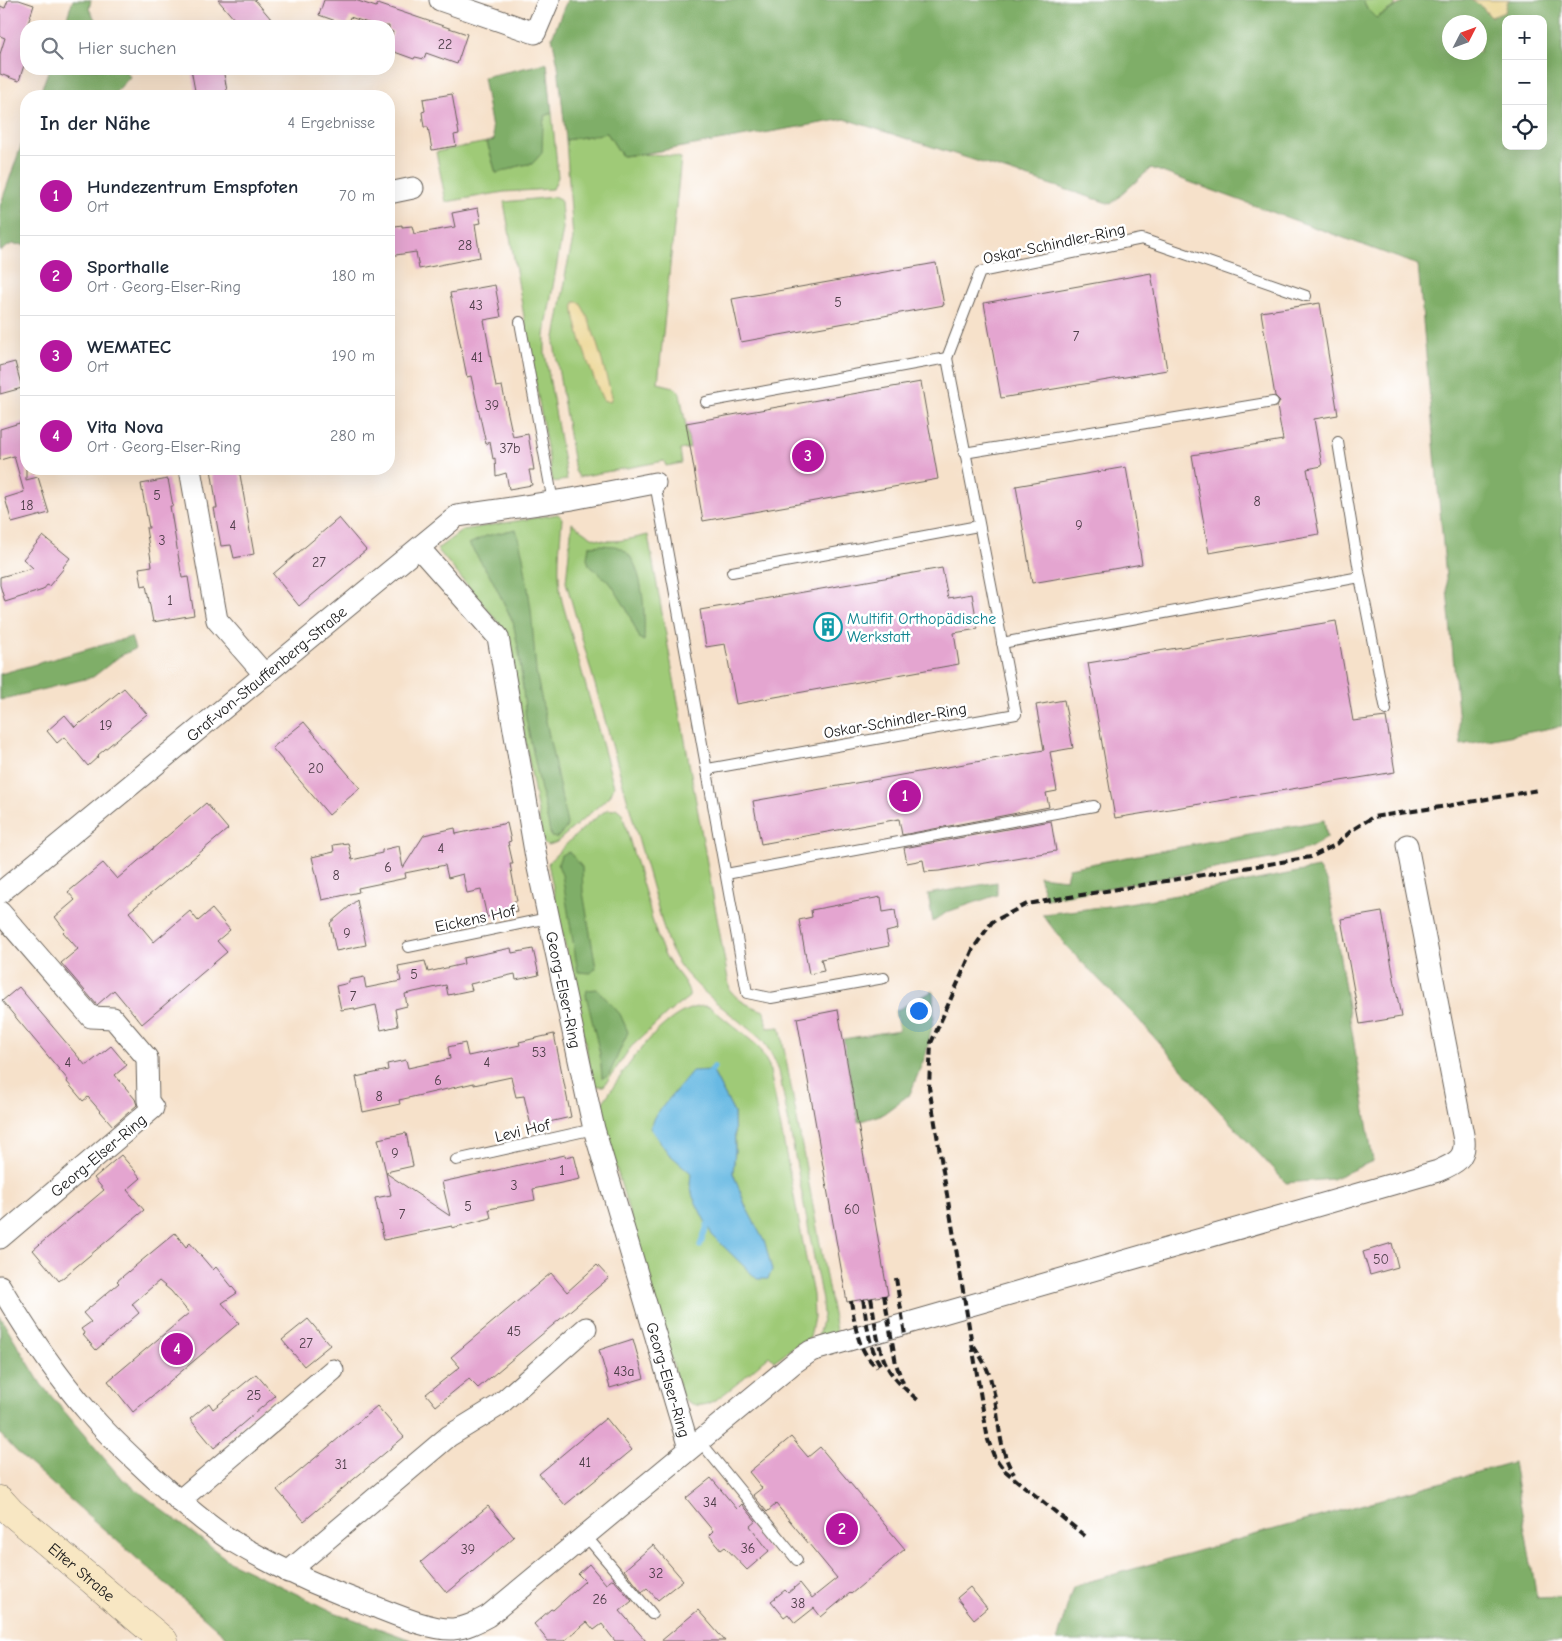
<!DOCTYPE html>
<html lang="de">
<head>
<meta charset="utf-8">
<style>
	:root { --surface:#fff; --page:#f6f6f7; --text:#1f2937; --muted:#747a83; --line:#e0e1e3; --accent:#b5179e }
	body { margin:0; font-family:"Comic Neue",sans-serif; background:var(--page); color:var(--text) }
	.controls { position:absolute; right:15px; top:15px; display:grid; overflow:hidden; border-radius:10px; box-shadow:0 5px 20px #0002 }
	.controls button { width:45px; height:45px; display:grid; place-items:center; padding:0; border:0; border-bottom:1px solid var(--line); background:var(--surface); color:var(--text); font:25px sans-serif }
	.compass { position:absolute; left:1442px; top:15px; width:45px; height:45px; border-radius:50%; background:var(--surface); box-shadow:0 5px 20px #0002; rotate:48deg }
	.you { position:absolute; left:918px; top:1010px; width:18px; height:18px; margin:-12px; border:4px solid #fff; border-radius:50%; background:#1a73e8; box-shadow:0 0 0 8px #1a73e833 }
	.badge { display:grid; place-items:center; width:32px; height:32px; border-radius:50%; background:var(--accent); color:#fff; font-size:16px; font-weight:700 }
	.pin { position:absolute; translate:-50% -50%; border:2px solid #fff; box-shadow:0 1px 5px #0006 }
	.list { margin:0; padding:0; list-style:none }
	h2 { display:flex; justify-content:space-between; align-items:center; height:65px; margin:0; padding:0 20px; font-size:21px }
	h2 small { font-size:16px; font-weight:400; color:var(--muted) }
	.list li { display:grid; grid-template-columns:32px 1fr auto; gap:15px; align-items:center; box-sizing:border-box; height:80px; padding:0 20px; border-top:1px solid var(--line) }
	.list b { display:block; font-size:19px; white-space:nowrap }
	.list p { margin:0; font-size:16px; white-space:nowrap; color:var(--muted) }
	.list em { font-size:16px; font-style:normal; color:var(--muted) }
	.icon { flex:none; width:28px; height:28px; fill:none; stroke:currentColor; stroke-width:2; stroke-linecap:round; stroke-linejoin:round }
	.map { position:relative; flex:none; width:1562px; height:1641px; overflow:hidden }
	.search { position:absolute; background:var(--surface); box-shadow:0 5px 20px #0002; left:20px; top:20px; width:375px; height:55px; display:flex; align-items:center; gap:12px; box-sizing:border-box; padding:0 18px; border-radius:20px; color:var(--muted); font-size:19px }
	.panel { position:absolute; background:var(--surface); box-shadow:0 5px 20px #0002; left:20px; top:90px; width:375px; height:385px; border-radius:20px }
	.map>svg:first-child { display:block }
	.green { fill:#9fca77; stroke:#5e734a; fill-rule:evenodd }
	.forest { fill:#7fae68; stroke:#4e6542; fill-rule:evenodd }
	.sand { fill:#eeda9e; stroke:#857b5d }
	.water { fill:#68b9e3; stroke:#426a80 }
	.lines { fill:none; stroke-linecap:round; stroke-linejoin:round }
	.stream { stroke:#68b9e3; stroke-width:5.5 }
	.building { fill:#e4a5d0 }
	.lane-casing { stroke:#686159; stroke-width:12 }
	.street-casing { stroke:#686159; stroke-width:23 }
	.secondary-casing { stroke:#686159; stroke-width:29 }
	.lane { stroke:#fff; stroke-width:10 }
	.street { stroke:#fff; stroke-width:21 }
	.secondary { stroke:#f8e7c3; stroke-width:28 }
	.rail { stroke:#1c1c1c; stroke-width:4; stroke-dasharray:8 4; stroke-linecap:butt }
	.labels { text-anchor:middle; stroke-width:5; stroke-linejoin:round; paint-order:stroke }
	.number-label { font-size:14px; fill:#4e3e49 }
	.street-label { font-size:16px; fill:#1c1c1c; stroke:#fff }
	.culture-label { font-size:16px; fill:#0d838f; stroke:#fff; text-anchor:start }
</style>
</head>
<body>
<div class="map">
<svg width="1562" height="1641" viewBox="0 0 1562 1641">
	<rect width="100%" height="100%" fill="#fff"/>
	<filter id="ink" filterUnits="userSpaceOnUse"><feTurbulence type="fractalNoise" baseFrequency=".02" numOctaves="2"/><feDisplacementMap in="SourceGraphic" scale="10" xChannelSelector="R" yChannelSelector="G"/><feConvolveMatrix kernelMatrix="1 2 1 2 8 2 1 2 1" color-interpolation-filters="sRGB"/></filter>
	<filter id="wash" filterUnits="userSpaceOnUse"><feTurbulence type="fractalNoise" baseFrequency=".0096" numOctaves="4" result="noise"/><feDisplacementMap in="SourceGraphic" scale="20" xChannelSelector="R" yChannelSelector="G"/><feGaussianBlur stdDeviation="1.12" result="paint"/><feColorMatrix in="noise" values="0 0 0 0 0 0 0 0 0 0 0 0 0 0 0 0 0 1.4 0 .05"/><feComposite in="paint" operator="in"/></filter>
	<g filter="url(#wash)">
		<rect width="100%" height="100%" fill="#f6e1ca"/>
		<g class="green">
			<path d="M1363 0H1395V6L1376 18 1368 10Z"/>
			<path d="M552 113 558 177 554 187 552 189 504 192 446 202 436 152 487 142 496 173C509 171 517 164 532 164L545 116Z"/>
			<path d="M607 133 622 156C643 154 661 153 681 158L658 383 674 387 680 393 690 448 680 450 682 463 666 466 664 461 579 477 575 471 554 343 566 277 565 276 573 239 566 140Z"/>
			<path d="M554 197 559 198 561 202 563 229 547 321 545 336V353L567 480 553 482 504 202Z"/>
			<path d="M558 514 562 518C560 546 556 573 562 601L614 786 610 796 557 842 552 844 547 845 543 842 507 633 437 549 463 530Z"/>
			<path d="M572 523C578 527 585 533 592 537 610 545 630 539 648 535L730 990C739 1002 750 1006 764 1011L767 1028 780 1027 837 1336 831 1338 827 1335 818 1337 823 1316 822 1301 779 1071C774 1058 769 1048 760 1038 735 1017 690 985 675 958 672 953 670 946 667 940L566 582Z"/>
			<path d="M616 808 622 813C630 842 638 870 647 899 652 918 656 937 665 955 671 968 691 984 689 997L668 1013 631 1047 604 1086H594L548 863C566 844 586 824 608 809L613 810Z"/>
			<path d="M704 1006 710 1007 758 1046 769 1066 813 1295 814 1317 810 1338 798 1344 774 1361 769 1356C755 1367 718 1404 702 1405 694 1406 690 1403 683 1399L599 1108C621 1076 661 1008 704 1006ZM712 1070 734 1113 735 1150 733 1173 746 1207 690 1184Z"/>
		</g>
		<g class="forest">
			<path d="M73 0H91L89 9 99 26H64Z"/>
			<path d="M567 0H1363L1368 10 1376 18 1407 0H1471L1480 5 1491 17 1509 0H1562V726L1461 745 1418 265 1151 168 1111 204 845 119 648 153 622 156 607 133 566 140 558 65 552 37ZM1506 19H1543V146H1506ZM1450 22H1480V52H1450Z"/>
			<path d="M547 63 552 113 545 116 543 124 542 153 532 164C517 164 509 171 496 173L487 142 494 140 483 77Z"/>
			<path d="M49 69H125L130 77 112 96H39Z"/>
			<path d="M26 132V245L12 244 0 251V206Z"/>
			<path d="M516 529 523 556 531 609 536 672 567 824 566 828 557 838 551 837 526 719 519 652 513 622 492 579 469 544 486 536Z"/>
			<path d="M603 545C607 546 614 545 618 547 645 556 645 618 644 641L640 639 626 608 611 584 589 565 587 558 589 546Z"/>
			<path d="M131 637 135 649 120 656 93 677 0 700V674Z"/>
			<path d="M1324 820 1327 838 1310 848 1276 858 1046 899 1039 876 1066 879 1069 868Z"/>
			<path d="M569 852 582 867 583 892 596 968 591 973 578 972 562 875 558 865 561 855Z"/>
			<path d="M1318 868 1328 883 1373 1161 1332 1179 1286 1183 1213 1104 1138 1019 1067 947 1042 914C1135 905 1227 886 1318 868Z"/>
			<path d="M997 882V895L947 912 933 922 928 894Z"/>
			<path d="M597 989 620 1014 628 1032 609 1075 602 1078 600 1054 586 995 587 990Z"/>
			<path d="M933 991 934 1017 926 1054 910 1094 883 1114 858 1122 843 1039 899 1030 895 1011Z"/>
			<path d="M0 1316 41 1384 120 1477 229 1561 334 1612 414 1641H231L24 1459 0 1434Z"/>
			<path d="M1513 1462 1537 1598 1562 1597V1641H1057L1073 1586Z"/>
		</g>
		<g class="sand">
			<path d="M1471 0H1509L1507 3 1505 12 1491 17 1480 5Z"/>
			<path d="M574 302H579C592 317 605 374 612 396L610 402 603 400C595 383 570 318 574 302Z"/>
		</g>
		<path class="water" d="M712 1070 734 1113 735 1150 733 1173 746 1207 765 1243 772 1270 768 1279H757L712 1235 693 1197 690 1184 691 1173 668 1153 650 1128 654 1117 692 1071Z"/>
		<g class="lines">
			<g class="stream">
				<path d="M712 1070 714 1067"/>
				<path d="M700 1246 707 1226"/>
			</g>
		</g>
		<g id="blocks">
			<g class="building">
				<path d="M8 0H19L34 5 22 42 26 44V59L19 81 0 74V54L5 38 0 36V6L5 8Z"/>
				<path d="M218 0H255L277 26H240Z"/>
				<path d="M324 0H355L376 7 378 4 467 34 457 64 426 53 424 59 415 57 414 59 389 50V44L393 32 389 30V26H377L350 17 347 25 319 15Z"/>
				<path d="M191 69H223L228 96H196Z"/>
				<path d="M452 94 459 134 454 135 456 146 432 150 428 127H424L423 120 422 112 425 111 423 99Z"/>
				<path d="M478 208 481 223 475 224 480 257 419 269 416 252 389 256V227L402 225V227L412 226 414 234 449 228 455 227 452 213Z"/>
				<path d="M936 263 944 305 741 342 732 299Z"/>
				<path d="M1151 273 1167 370 1001 398 984 303Z"/>
				<path d="M495 285 501 317 484 320 496 387 502 386 513 437 528 434 534 470H529L532 485 509 489 506 473 496 476 495 458 493 459 490 442 486 444 471 376 467 377 450 293Z"/>
				<path d="M1320 303 1338 415 1314 419 1322 466 1307 469 1319 534 1209 553 1192 455 1283 440 1277 407 1280 401 1275 396 1261 312Z"/>
				<path d="M15 362 22 388 0 394V366Z"/>
				<path d="M921 382 938 479 703 521 686 423Z"/>
				<path d="M26 421V480L38 477 49 513 12 523 5 498 24 492 14 456 0 460V429Z"/>
				<path d="M1126 467 1142 564 1032 583 1016 486Z"/>
				<path d="M211 469H239L254 554 234 558 231 545 221 546 214 508H217Z"/>
				<path d="M168 479 173 506H170L182 578 188 577 194 615 153 622 146 585 142 586 139 568 152 566 146 528H149L141 484Z"/>
				<path d="M339 518 366 550 299 606 273 574Z"/>
				<path d="M43 536 70 558 63 567 64 568 49 586 47 585 43 590 5 602 0 585V577L33 568 23 559Z"/>
				<path d="M942 568 948 598 972 594 978 629 954 633 959 664 736 704 725 644 706 647 700 610Z"/>
				<path d="M1336 621 1353 721 1386 717 1395 772 1115 818 1088 663Z"/>
				<path d="M124 688 147 714 98 755 99 756 88 766 64 737 57 743 47 731 65 715 75 727 80 722 81 723Z"/>
				<path d="M1064 700 1073 748 1050 752 1057 791 1046 793 1049 807 902 835 899 819 761 844 753 801 1044 750 1036 705Z"/>
				<path d="M304 722 360 788 329 815 272 748Z"/>
				<path d="M206 803 228 829 129 912 154 942 190 911 198 921 212 909 230 930 217 941 227 952 142 1024 114 990 97 1005 61 963 78 949 63 932 65 930 55 917 75 900 68 892 103 863 117 879Z"/>
				<path d="M1051 821 1056 851 939 871 925 872 923 860 907 863 904 848Z"/>
				<path d="M507 823 511 841 508 842 513 864H510L517 901H514L517 911 487 917 481 890 467 893 463 874 448 878 445 865 405 873 406 878 358 888 359 892 322 900 312 857 334 852 333 845 348 843 352 860 382 853V850L399 846 403 868 424 835 455 828 456 834Z"/>
				<path d="M881 897 883 912 895 910 898 929 886 932 889 946 821 959 824 971 809 974 799 920 812 917 811 910Z"/>
				<path d="M357 900 366 945 336 951 330 923Z"/>
				<path d="M1382 912 1401 1017 1360 1024 1341 919Z"/>
				<path d="M511 948 512 953 533 949 539 975 516 980 515 974 470 984 472 990 448 995 446 985 405 994 407 1006 395 1009 398 1026 381 1030 376 1005 355 1010V1008L341 1010 336 986 349 983V980L364 977 366 988 401 981 398 966 425 961 428 972 464 964 463 958Z"/>
				<path d="M19 987 86 1066 111 1046 127 1065 115 1075 135 1099 137 1105 113 1126 88 1097 83 1101 67 1082 68 1080 2 1001Z"/>
				<path d="M838 1010 888 1295 847 1302 797 1018Z"/>
				<path d="M554 1034 571 1117 531 1126 524 1096 516 1097 511 1077 474 1085V1083L399 1100 400 1104 363 1112 356 1077 388 1070 387 1064 406 1060 408 1068 450 1059 448 1047 465 1043 468 1056 520 1045 519 1042Z"/>
				<path d="M406 1133 413 1166 386 1172 378 1139Z"/>
				<path d="M121 1155 141 1178 127 1190 144 1210 59 1281 33 1250 104 1190 94 1178Z"/>
				<path d="M565 1155V1157L574 1155 580 1179 533 1189 535 1200 489 1209 491 1218 452 1228V1226L384 1240 375 1198 391 1195 386 1173 450 1216 442 1182Z"/>
				<path d="M175 1233 186 1247 190 1243 213 1270 216 1267 237 1293 222 1303 239 1323 133 1412 108 1381 189 1313 171 1291 159 1281 132 1304 139 1313 96 1350 83 1335 85 1334 81 1329 91 1322 83 1313 119 1283 117 1281Z"/>
				<path d="M1392 1243 1398 1267 1370 1275 1363 1252Z"/>
				<path d="M597 1265 609 1278 478 1388 469 1379 436 1406 426 1394 460 1367 451 1357 551 1273 567 1292Z"/>
				<path d="M308 1319 330 1345 304 1366 282 1340Z"/>
				<path d="M633 1339 644 1378 610 1388 599 1350Z"/>
				<path d="M256 1374 275 1396 214 1448 190 1419 209 1403 213 1409Z"/>
				<path d="M377 1406 404 1437 304 1521 277 1490Z"/>
				<path d="M606 1418 632 1450 565 1505 539 1474Z"/>
				<path d="M791 1437 808 1457 820 1447 905 1549 851 1594 850 1593 821 1617 814 1608 795 1623 788 1614 784 1617 771 1601 785 1590 788 1593 800 1583 812 1598 837 1578 776 1504 767 1512 753 1495 762 1488 749 1472Z"/>
				<path d="M711 1478 737 1509 742 1504 756 1521 750 1526 769 1551 747 1570 725 1547 721 1550 709 1535 713 1531 686 1498Z"/>
				<path d="M488 1506 514 1537 447 1593 421 1562Z"/>
				<path d="M653 1545 683 1580 658 1600 647 1588 642 1592 624 1570Z"/>
				<path d="M589 1564 606 1584 613 1579 632 1601 620 1611 646 1641H615L602 1624 594 1630 587 1622 564 1641H548L534 1624 551 1609 553 1610 585 1581 578 1574Z"/>
				<path d="M970 1587 987 1608 974 1619 957 1598Z"/>
				<path d="M698 1610 725 1641H661Z"/>
			</g>
		</g>
	</g>
	<g filter="url(#ink)">
		<use href="#blocks" fill-opacity="0" stroke="#686159" stroke-width="1"/>
		<g class="lines">
			<defs>
				<g id="lane">
					<path d="M520 322 553 502"/>
					<path d="M947 358 980 272 1142 239 1306 296"/>
					<path d="M706 402 947 358 1016 714 708 769"/>
					<path d="M1338 442 1360 577 1386 710"/>
					<path d="M964 453 1273 402"/>
					<path d="M655 483 747 993 771 998 884 978"/>
					<path d="M732 572 978 526"/>
					<path d="M1002 643 1360 577"/>
					<path d="M726 874 1094 806"/>
					<path d="M408 947 548 918"/>
					<path d="M456 1160 594 1129"/>
					<path d="M699 1440 797 1560"/>
					<path d="M585 1535 652 1614"/>
				</g>
				<g id="street">
					<path d="M440 0 535 33 549 0"/>
					<path d="M389 193 413 188"/>
					<path d="M190 469 217 620 265 675"/>
					<path id="s1" d="M419 548 498 637 537 863 588 1102 594 1129 689 1448"/>
					<path id="s2" d="M0 893 457 516 572 499 655 483"/>
					<path d="M0 912 91 1017 113 1018 147 1058 148 1101 153 1108 0 1238"/>
					<path d="M0 1286C26 1330 55 1374 89 1413 108 1436 131 1456 153 1477 178 1500 204 1523 232 1541 277 1568 324 1589 373 1606 394 1614 430 1630 453 1629 466 1628 477 1622 488 1616L795 1362 811 1351 1438 1171C1454 1164 1466 1159 1464 1140L1407 845"/>
					<path d="M179 1501 333 1370"/>
					<path d="M288 1572 449 1436 498 1406 586 1328"/>
				</g>
				<g id="secondary">
					<path id="s3" d="M0 1500 11 1512 164 1641"/>
				</g>
			</defs>
			<use href="#lane" class="lane-casing"/>
			<use href="#street" class="street-casing"/>
			<use href="#secondary" class="secondary-casing"/>
			<use href="#lane" class="lane"/>
			<use href="#street" class="street"/>
			<use href="#secondary" class="secondary"/>
			<g class="rail">
				<path d="M896 1278 905 1335"/>
				<path d="M884 1295 896 1364 903 1383"/>
				<path d="M871 1298C876 1324 877 1356 894 1377 901 1386 911 1394 920 1402"/>
				<path d="M863 1299C867 1321 868 1347 881 1366"/>
				<path d="M851 1301C855 1324 857 1351 877 1367"/>
				<path d="M974 1346C981 1357 988 1368 991 1381 1000 1411 996 1447 1014 1474"/>
				<path d="M1085 1536 1004 1470 994 1456 988 1440 929 1087 931 1043 973 949 992 922 1027 904 1311 857 1337 844 1352 830 1373 817 1447 806 1538 790"/>
			</g>
		</g>
	</g>
	<defs>
		<symbol id="building-ring" viewBox="-11 -11 22 22"><circle r="9.5" fill="#fff" stroke="#0f9aa8" stroke-width="1.5"/><path d="M-4-6H4V6H1V3H-1V6H-4ZM-2.5-4.3h1.7v1.8h-1.7ZM.8-4.3h1.7v1.8H.8ZM-2.5-1h1.7V.8h-1.7ZM.8-1h1.7V.8H.8Z" fill="#0f9aa8"/></symbol>
	</defs>
	<g fill-rule="evenodd">
		<use href="#building-ring" x="812" y="611" width="32" height="32"/>
	</g>
	<g class="labels">
		<g class="number-label">
			<text x="445" y="49">22</text>
			<text x="465" y="250">28</text>
			<text x="838" y="307">5</text>
			<text x="476" y="310">43</text>
			<text x="1076" y="341">7</text>
			<text x="477" y="362">41</text>
			<text x="492" y="410">39</text>
			<text x="510" y="453">37b</text>
			<text x="157" y="500">5</text>
			<text x="1257" y="506">8</text>
			<text x="27" y="510">18</text>
			<text x="233" y="530">4</text>
			<text x="1079" y="530">9</text>
			<text x="162" y="545">3</text>
			<text x="319" y="567">27</text>
			<text x="170" y="605">1</text>
			<text x="106" y="730">19</text>
			<text x="316" y="773">20</text>
			<text x="441" y="853">4</text>
			<text x="388" y="872">6</text>
			<text x="336" y="880">8</text>
			<text x="347" y="938">9</text>
			<text x="414" y="979">5</text>
			<text x="353" y="1001">7</text>
			<text x="539" y="1057">53</text>
			<text x="68" y="1067">4</text>
			<text x="487" y="1067">4</text>
			<text x="438" y="1085">6</text>
			<text x="379" y="1101">8</text>
			<text x="395" y="1158">9</text>
			<text x="562" y="1175">1</text>
			<text x="514" y="1190">3</text>
			<text x="468" y="1211">5</text>
			<text x="852" y="1214">60</text>
			<text x="402" y="1219">7</text>
			<text x="1381" y="1264">50</text>
			<text x="514" y="1336">45</text>
			<text x="306" y="1348">27</text>
			<text x="624" y="1376">43a</text>
			<text x="254" y="1400">25</text>
			<text x="585" y="1467">41</text>
			<text x="341" y="1469">31</text>
			<text x="710" y="1507">34</text>
			<text x="748" y="1553">36</text>
			<text x="468" y="1554">39</text>
			<text x="656" y="1578">32</text>
			<text x="600" y="1604">26</text>
			<text x="798" y="1608">38</text>
		</g>
		<g class="street-label">
			<text transform="translate(1054 243) rotate(-12)" y="6">Oskar-Schindler-Ring</text>
			<text dy="6" stroke="none"><textPath href="#s2" startOffset="345">Graf-von-Stauffenberg-Straße</textPath></text>
			<text transform="translate(895 720) rotate(-10)" y="6">Oskar-Schindler-Ring</text>
			<text transform="translate(475 918) rotate(-12)" y="6">Eickens Hof</text>
			<text dy="6" stroke="none"><textPath href="#s1" startOffset="478">Georg-Elser-Ring</textPath></text>
			<text transform="translate(522 1130) rotate(-13)" y="6">Levi Hof</text>
			<text transform="translate(98 1155) rotate(-40)" y="6">Georg-Elser-Ring</text>
			<text dy="6" stroke="none"><textPath href="#s1" startOffset="882">Georg-Elser-Ring</textPath></text>
			<text dy="6" stroke="none"><textPath href="#s3" startOffset="109">Elter Straße</textPath></text>
		</g>
		<g class="culture-label">
			<text x="847" y="624">Multifit Orthopädische<tspan x="847" dy="18">Werkstatt</tspan></text>
		</g>
	</g>
</svg>
<div class="controls">
<button>+</button>
<button>−</button>
<button><svg class="icon" aria-label="locate" viewBox="0 0 24 24"><circle cx="12" cy="12" r="6"/><path d="M12 2v4M12 18v4M2 12h4M18 12h4"/></svg></button>
</div>
<svg class="compass" viewBox="-18 -18 36 36"><path d="M0-13l5 13h-10z" fill="#e53935"/><path d="M0 13l5-13h-10z" fill="#747a83"/></svg>
<div class="you"></div>
<div class="pin badge" style="left:905px;top:796px">1</div>
<div class="pin badge" style="left:842px;top:1529px">2</div>
<div class="pin badge" style="left:808px;top:456px">3</div>
<div class="pin badge" style="left:177px;top:1349px">4</div>
<div class="search"><svg class="icon" aria-label="search" viewBox="0 0 24 24"><circle cx="10" cy="10" r="6"/><path d="M15 15l6 6"/></svg>Hier suchen</div>
<section class="panel">
<h2>In der Nähe<small>4 Ergebnisse</small></h2>
<ul class="list">
<li><span class="badge">1</span><div><b>Hundezentrum Emspfoten</b><p>Ort</p></div><em>70 m</em></li>
<li><span class="badge">2</span><div><b>Sporthalle</b><p>Ort · Georg-Elser-Ring</p></div><em>180 m</em></li>
<li><span class="badge">3</span><div><b>WEMATEC</b><p>Ort</p></div><em>190 m</em></li>
<li><span class="badge">4</span><div><b>Vita Nova</b><p>Ort · Georg-Elser-Ring</p></div><em>280 m</em></li>
</ul>
</section>
</div>
</body>
</html>
